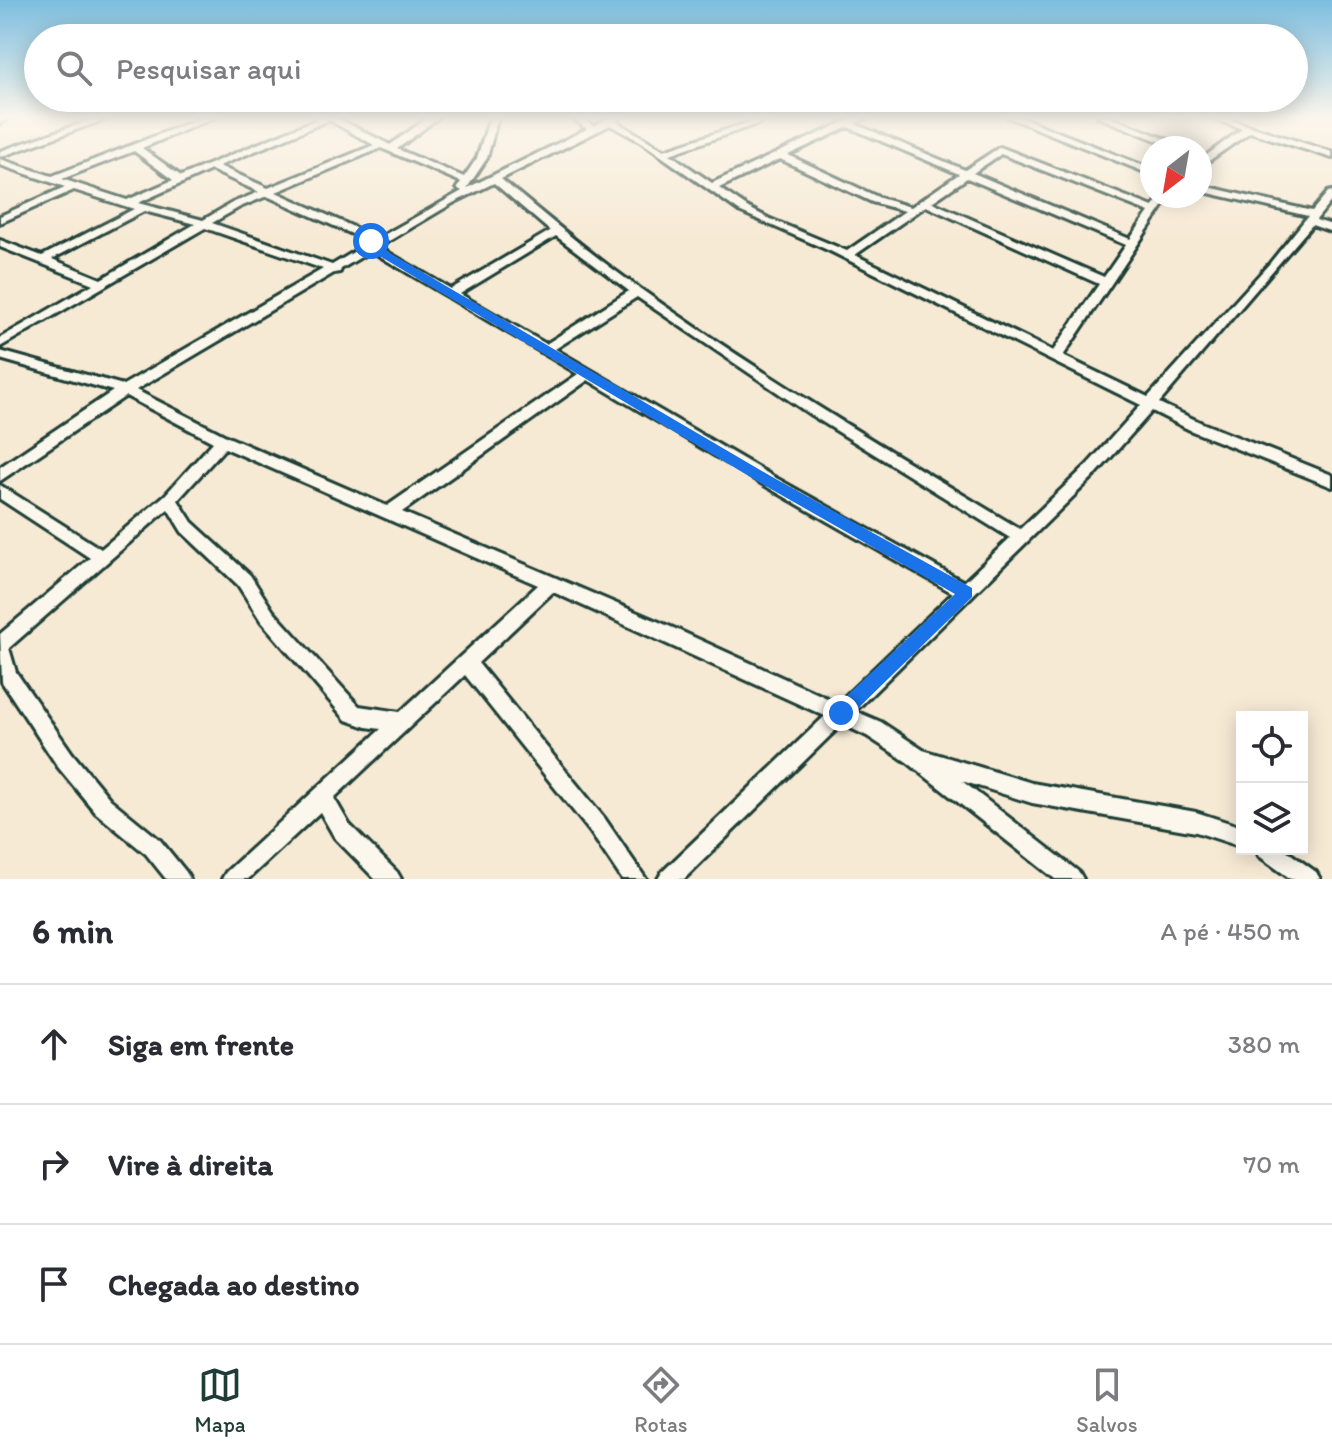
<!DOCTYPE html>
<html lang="pt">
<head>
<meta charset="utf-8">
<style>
	:root { --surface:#fff; --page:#f2f2f3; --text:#2b2b33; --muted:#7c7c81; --line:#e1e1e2; --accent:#1f3d34 }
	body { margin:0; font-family:Itim,sans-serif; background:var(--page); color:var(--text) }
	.controls { position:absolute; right:24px; bottom:24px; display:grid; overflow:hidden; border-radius:0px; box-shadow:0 4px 20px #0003 }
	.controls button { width:72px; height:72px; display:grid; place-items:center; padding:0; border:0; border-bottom:2px solid var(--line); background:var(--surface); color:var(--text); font:40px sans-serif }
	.compass { position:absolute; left:1140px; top:136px; width:72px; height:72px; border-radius:50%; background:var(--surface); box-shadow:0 4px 20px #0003; rotate:211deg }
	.stop { position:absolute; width:24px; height:24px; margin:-18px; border:6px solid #1a73e8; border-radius:50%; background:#fff }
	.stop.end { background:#1a73e8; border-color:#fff; box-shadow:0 2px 8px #0008 }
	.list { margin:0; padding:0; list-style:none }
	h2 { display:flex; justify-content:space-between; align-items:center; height:104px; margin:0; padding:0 32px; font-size:34px }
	h2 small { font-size:26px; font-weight:400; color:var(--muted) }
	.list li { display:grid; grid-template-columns:52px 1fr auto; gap:24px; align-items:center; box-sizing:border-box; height:120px; padding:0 32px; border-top:2px solid var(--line) }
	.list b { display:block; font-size:30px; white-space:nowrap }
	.list em { font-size:26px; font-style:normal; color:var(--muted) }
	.icon { flex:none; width:44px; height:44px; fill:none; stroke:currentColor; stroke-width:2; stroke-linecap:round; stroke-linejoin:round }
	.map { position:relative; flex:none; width:1332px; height:879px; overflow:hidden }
	.search { position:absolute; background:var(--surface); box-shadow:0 4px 20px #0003; left:24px; right:24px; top:24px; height:88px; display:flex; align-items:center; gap:20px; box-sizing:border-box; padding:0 28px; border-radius:44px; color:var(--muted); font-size:30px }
	.sheet { height:464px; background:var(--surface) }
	nav { display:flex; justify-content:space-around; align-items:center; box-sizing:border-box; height:112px; border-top:2px solid var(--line); background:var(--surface); font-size:22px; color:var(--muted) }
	nav a { display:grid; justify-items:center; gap:4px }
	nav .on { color:var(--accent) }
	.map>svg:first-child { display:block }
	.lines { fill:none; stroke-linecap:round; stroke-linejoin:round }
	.street-casing { stroke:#1f3d34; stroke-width:6 }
	.street { fill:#fbf7ec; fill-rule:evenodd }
	.route { fill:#1a73e8 }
</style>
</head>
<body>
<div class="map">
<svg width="1332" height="879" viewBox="0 0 1332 879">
	<rect width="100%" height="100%" fill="#f7ead5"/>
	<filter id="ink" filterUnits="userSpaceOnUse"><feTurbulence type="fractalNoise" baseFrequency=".0125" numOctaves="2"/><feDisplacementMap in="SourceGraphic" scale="16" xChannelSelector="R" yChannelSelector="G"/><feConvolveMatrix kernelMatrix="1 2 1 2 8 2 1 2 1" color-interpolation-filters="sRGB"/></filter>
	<g filter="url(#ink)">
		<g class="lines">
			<defs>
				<g id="street">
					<path d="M0 117H11L0 123Z"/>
					<path d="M100 117H112L0 157V151Z"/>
					<path d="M204 117H216L142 148 181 176 322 117H335L390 145 429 117H439L397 149 464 177 477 158 490 117H498L487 158 467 188 587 129 571 117H581L594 126 606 119 618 117 619 119 617 122 664 150 765 117H777L670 154 712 183 844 122 856 117H867L855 124 965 170 1000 147 1153 207 1160 196H1170L1063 356 1148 397 1270 263 1308 216 1200 191V185L1312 211 1328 192 1332 191V200L1316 220 1332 225V232L1312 225 1159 403 1202 423 1332 475V487L1192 431 1152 411 1097 473 855 711 881 722 923 750 1032 783 1196 812 1242 827V847L1196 832 1032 803 962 781 1079 872 1083 879H1055L907 762 867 736 842 724 684 879H658L662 872 825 716 553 592 478 663 605 819 646 879H622L591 833 465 675 334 798 349 824 397 872 401 879H375L335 838 320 812 248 879H222L226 872 381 729 366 727 346 720 261 621 238 585 182 532 168 509 9 648 16 672 72 753 110 799 160 840 186 872 190 879H166L146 854 96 813 58 767 2 682 0 634 90 558 0 499V485L101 549 165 495 213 442 126 396 0 481V467L113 391 0 359V351L123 385 323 269 205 228 0 347V338L93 284 0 247V240L42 256 134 209 74 190 0 223V216L65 187 0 165V159L52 176ZM329 120 374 145 268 188 219 166ZM610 125 640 141 739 211 830 251 1141 405 1087 465 1020 529C886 449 752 369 625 278 582 247 542 213 501 179ZM848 127 959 174 911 207 880 198 788 155ZM381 148 461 182 457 188 462 191 373 241 369 234 276 192ZM134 151 173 180 127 200 62 179ZM1001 154 1149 212 1130 239 973 173ZM780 159 872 202 905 211 847 251 768 218 747 207 719 188ZM211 170 259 192 232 203 203 220 138 203ZM967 178 1126 245 1104 277 932 202ZM494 183 550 231 451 289 379 247 453 203ZM267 196 361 238 365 245 332 265 212 223 240 207ZM926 206 1099 284 1053 351 855 255ZM144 211 195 224 101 279 52 259ZM556 236 629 291 546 344 460 294ZM371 251 578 374 387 506 228 437 136 390 334 273 340 272 341 269ZM637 297 811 415 1010 538 964 582 774 477 555 349ZM588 380 764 485 953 593 838 703 678 630 402 512ZM225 448 538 585 400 712 359 706 273 611 250 575 192 522 178 500Z"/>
					<path d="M1008 117H1020L1152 169V175Z"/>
					<path d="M1098 117H1110L1189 148H1176Z"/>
					<path d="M1209 117H1222L1332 152V158L1250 132 1200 167V160L1242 129Z"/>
					<path d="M1256 849H1284L1316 872 1320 879H1291L1259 856Z"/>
				</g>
			</defs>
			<use href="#street" class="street-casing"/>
			<use href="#street" class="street"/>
		</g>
	</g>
	<linearGradient id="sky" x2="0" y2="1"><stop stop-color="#7cbddf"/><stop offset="0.49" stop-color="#fbf6ec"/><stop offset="1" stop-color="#fbf6ec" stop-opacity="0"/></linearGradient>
	<rect width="1332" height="240" fill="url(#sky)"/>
	<path class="route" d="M367 239H374L376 245 774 478 972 588V597L847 719H835V707L955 594 764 485 368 249Z"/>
</svg>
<div class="controls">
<button><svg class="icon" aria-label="locate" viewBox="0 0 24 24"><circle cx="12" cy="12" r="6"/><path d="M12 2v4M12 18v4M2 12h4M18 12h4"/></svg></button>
<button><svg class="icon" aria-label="layers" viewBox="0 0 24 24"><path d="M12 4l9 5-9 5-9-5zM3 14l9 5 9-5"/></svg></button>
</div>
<svg class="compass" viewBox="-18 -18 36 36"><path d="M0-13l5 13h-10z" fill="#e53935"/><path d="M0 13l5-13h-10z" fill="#7c7c81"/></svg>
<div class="stop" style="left:371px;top:241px"></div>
<div class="stop end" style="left:841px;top:713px"></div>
<div class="search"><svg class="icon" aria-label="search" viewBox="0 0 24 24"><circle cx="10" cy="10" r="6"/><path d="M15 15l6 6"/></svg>Pesquisar aqui</div>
</div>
<section class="sheet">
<h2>6 min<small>A pé · 450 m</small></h2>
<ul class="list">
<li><svg class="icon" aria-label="ahead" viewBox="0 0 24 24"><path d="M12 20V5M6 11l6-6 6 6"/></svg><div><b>Siga em frente</b></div><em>380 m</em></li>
<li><svg class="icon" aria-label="right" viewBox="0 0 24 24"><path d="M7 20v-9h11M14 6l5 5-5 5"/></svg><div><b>Vire à direita</b></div><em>70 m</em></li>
<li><svg class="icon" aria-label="arrive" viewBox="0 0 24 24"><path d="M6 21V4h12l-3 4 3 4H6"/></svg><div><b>Chegada ao destino</b></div></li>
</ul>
</section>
<nav>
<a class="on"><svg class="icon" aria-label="map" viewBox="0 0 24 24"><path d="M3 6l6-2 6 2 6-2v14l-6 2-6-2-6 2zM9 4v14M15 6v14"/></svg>Mapa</a>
<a><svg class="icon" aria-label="directions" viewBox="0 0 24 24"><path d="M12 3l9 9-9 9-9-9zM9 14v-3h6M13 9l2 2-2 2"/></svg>Rotas</a>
<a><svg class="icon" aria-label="saved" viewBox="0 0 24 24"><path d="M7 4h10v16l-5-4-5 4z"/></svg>Salvos</a>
</nav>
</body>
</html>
